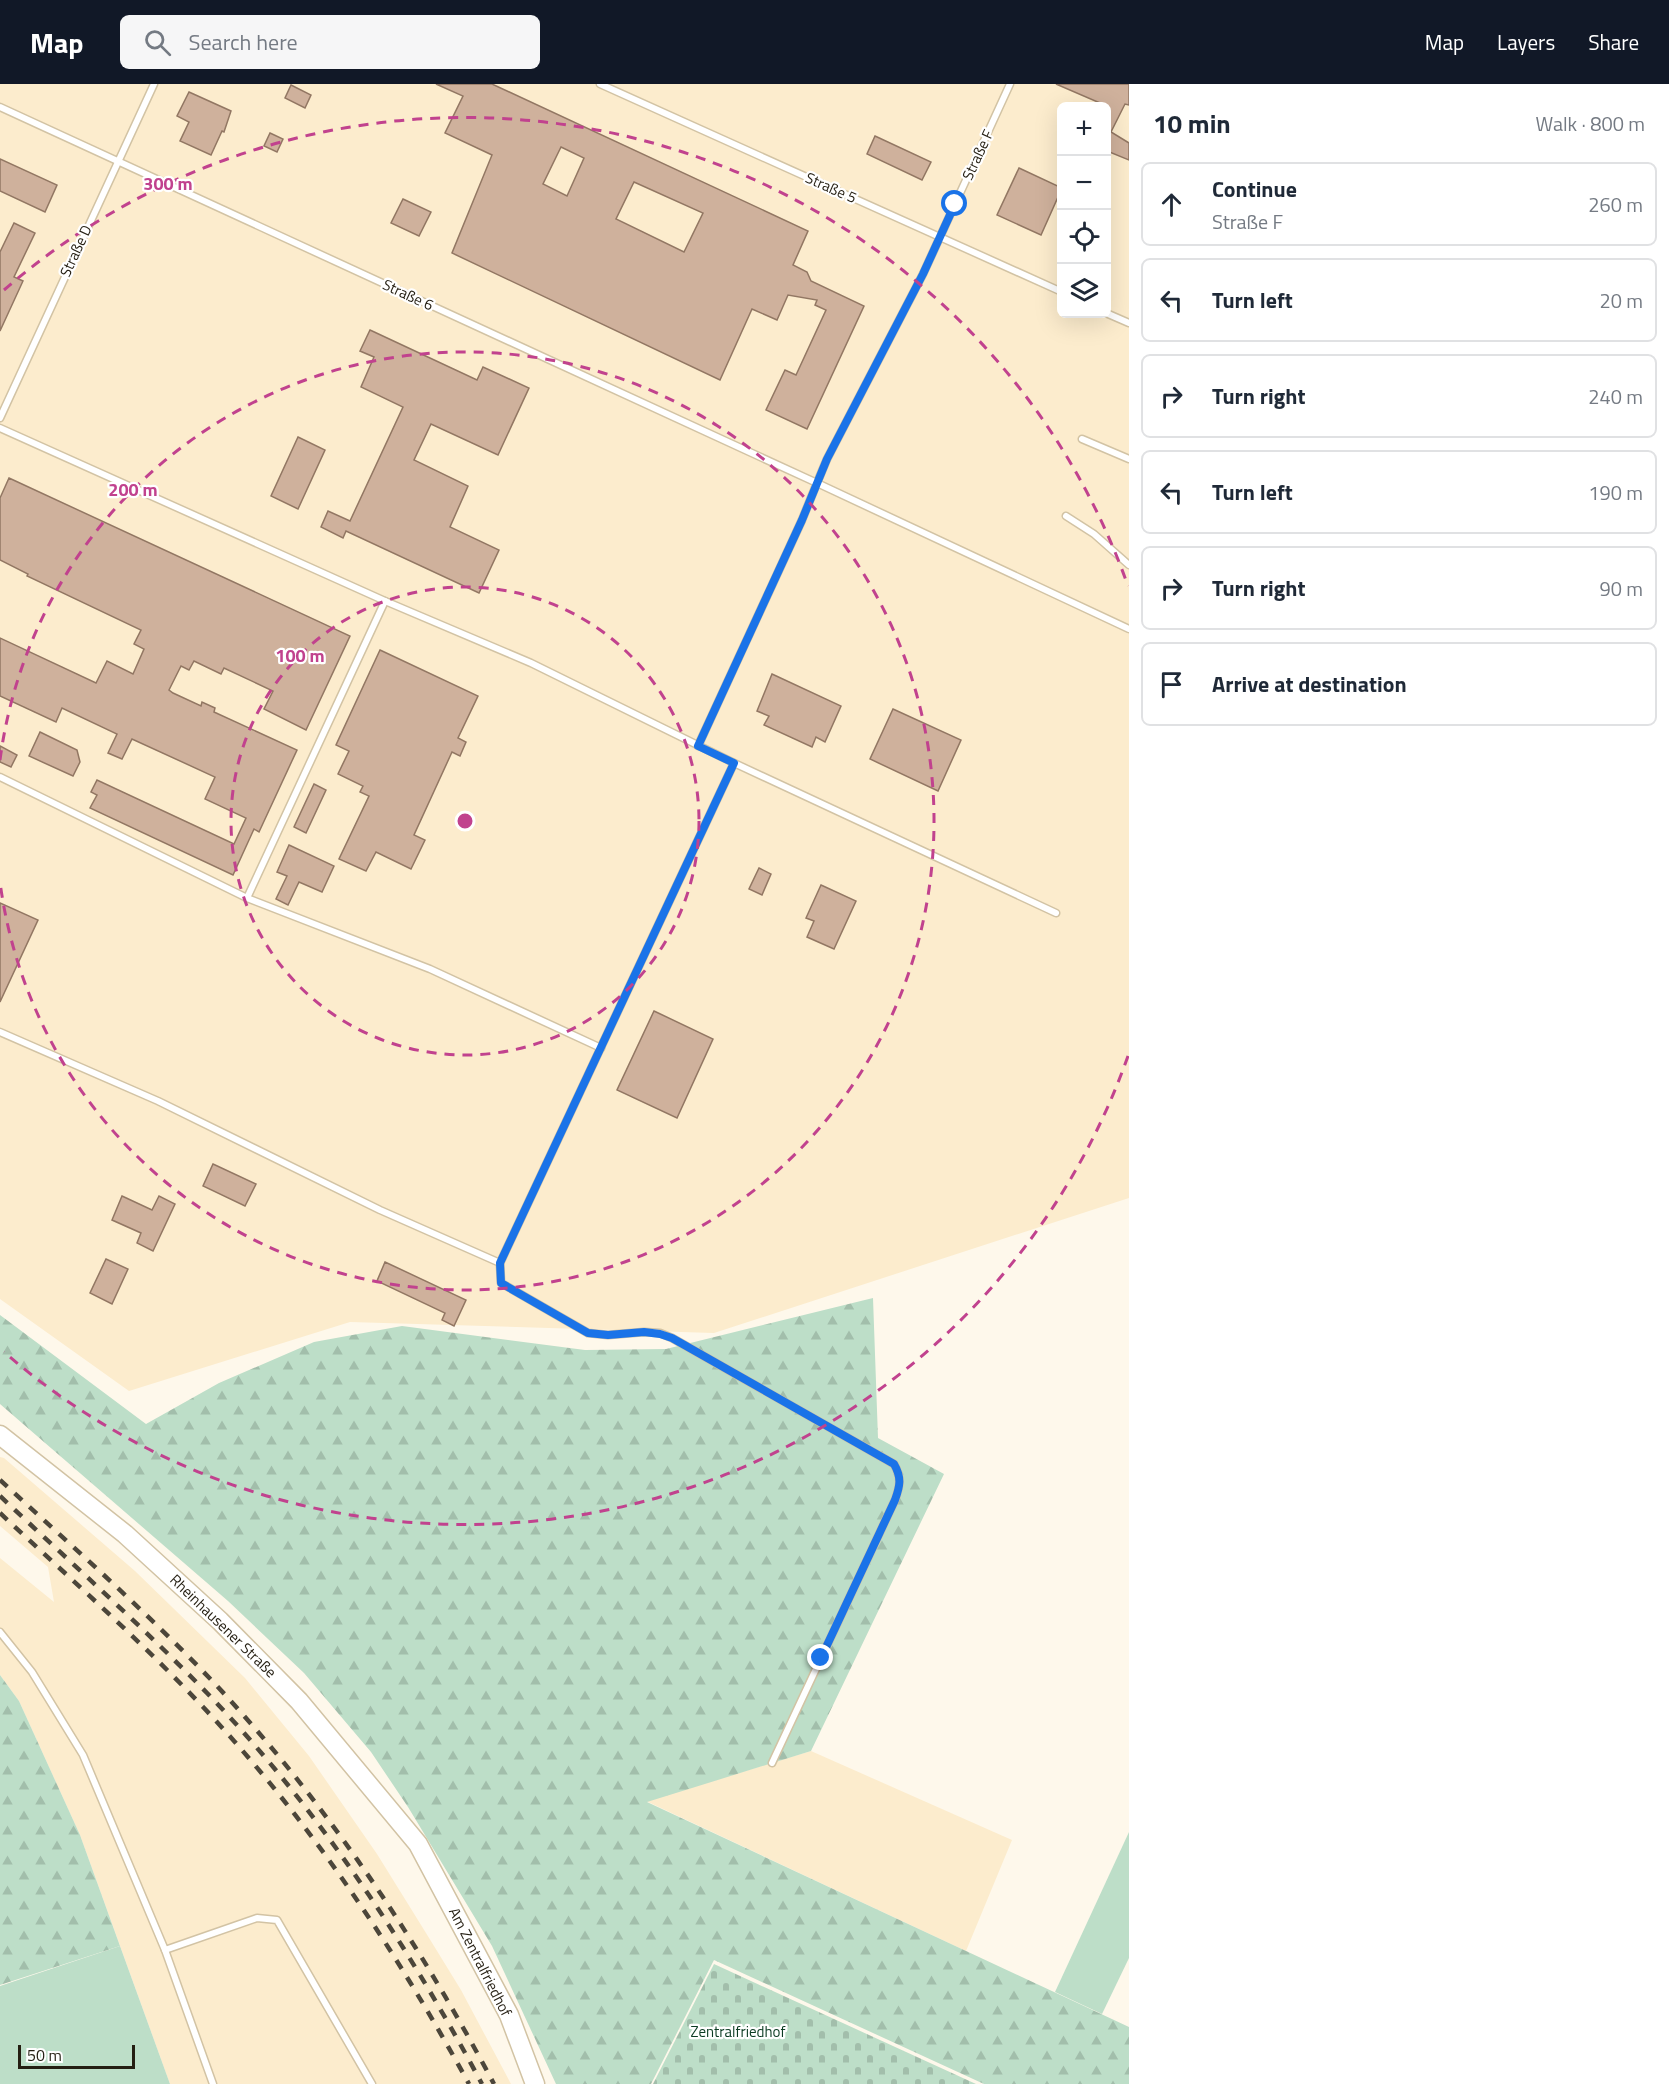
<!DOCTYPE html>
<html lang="en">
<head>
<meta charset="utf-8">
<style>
	:root { --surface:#fff; --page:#f6f6f7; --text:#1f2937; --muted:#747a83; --line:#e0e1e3; --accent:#111827 }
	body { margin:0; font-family:"Titillium Web",sans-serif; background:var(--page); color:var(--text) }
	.controls { position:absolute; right:18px; top:18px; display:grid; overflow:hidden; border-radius:9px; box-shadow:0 6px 24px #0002 }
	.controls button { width:54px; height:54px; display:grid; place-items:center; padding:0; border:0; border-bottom:2px solid var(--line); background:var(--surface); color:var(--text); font:30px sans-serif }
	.scale { position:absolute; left:18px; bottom:15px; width:117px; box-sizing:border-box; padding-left:6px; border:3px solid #241e12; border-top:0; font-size:16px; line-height:21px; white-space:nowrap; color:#241e12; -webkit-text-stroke:4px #fff; paint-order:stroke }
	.stop { position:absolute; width:18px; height:18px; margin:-14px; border:4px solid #1a73e8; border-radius:50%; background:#fff }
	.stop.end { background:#1a73e8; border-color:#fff; box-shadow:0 2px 6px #0008 }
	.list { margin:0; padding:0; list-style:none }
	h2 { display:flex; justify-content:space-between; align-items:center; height:78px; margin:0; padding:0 24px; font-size:26px }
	h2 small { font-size:20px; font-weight:400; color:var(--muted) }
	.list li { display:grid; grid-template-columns:39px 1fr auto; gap:18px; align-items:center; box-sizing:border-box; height:84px; margin:0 12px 12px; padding:0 12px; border:2px solid var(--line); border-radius:9px }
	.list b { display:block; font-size:22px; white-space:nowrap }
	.list p { margin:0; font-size:20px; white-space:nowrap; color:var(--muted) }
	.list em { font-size:20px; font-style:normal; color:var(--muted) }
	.icon { flex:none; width:33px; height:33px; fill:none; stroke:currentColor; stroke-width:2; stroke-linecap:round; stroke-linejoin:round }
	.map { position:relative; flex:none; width:1129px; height:2000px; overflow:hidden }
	header { display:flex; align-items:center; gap:36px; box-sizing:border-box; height:84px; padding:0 30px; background:var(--accent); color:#fff }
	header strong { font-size:28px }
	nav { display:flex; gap:33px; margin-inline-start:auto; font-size:21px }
	.search { width:420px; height:54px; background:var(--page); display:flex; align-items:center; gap:15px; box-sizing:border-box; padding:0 21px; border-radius:9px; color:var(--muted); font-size:22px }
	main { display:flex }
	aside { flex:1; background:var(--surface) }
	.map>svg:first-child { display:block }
	.built { fill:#fceccd; fill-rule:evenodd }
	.green { fill:#bddec8 }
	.forest { fill:url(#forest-firs) }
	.cemetery { fill:url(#cemetery-stones) }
	.building { fill:#cfb19c; stroke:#927763; stroke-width:1.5; fill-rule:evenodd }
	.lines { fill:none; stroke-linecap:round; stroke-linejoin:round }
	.lane-casing { stroke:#d2c3a4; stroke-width:9 }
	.secondary-casing { stroke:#d2c3a4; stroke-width:21 }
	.lane { stroke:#fff; stroke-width:6 }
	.secondary { stroke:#fff; stroke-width:18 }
	.rail { stroke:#4c463a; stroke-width:4.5; stroke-dasharray:10 10; stroke-linecap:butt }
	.route { stroke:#1a73e8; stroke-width:8 }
	.ring { fill:none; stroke:#c1428e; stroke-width:3; stroke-dasharray:10 8 }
	.labels { text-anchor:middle; stroke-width:4.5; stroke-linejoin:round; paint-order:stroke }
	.street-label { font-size:15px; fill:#241e12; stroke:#fff }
	.park-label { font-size:15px; fill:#0b3b22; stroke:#fff }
	.centre { fill:#c1428e; stroke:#fff; stroke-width:3 }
	.ring-label { font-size:18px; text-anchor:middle; font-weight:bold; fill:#c1428e; stroke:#fff; stroke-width:4.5; stroke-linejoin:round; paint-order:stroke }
</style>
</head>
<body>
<header>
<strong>Map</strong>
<div class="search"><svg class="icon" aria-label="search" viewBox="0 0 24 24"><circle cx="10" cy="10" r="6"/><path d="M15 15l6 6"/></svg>Search here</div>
<nav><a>Map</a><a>Layers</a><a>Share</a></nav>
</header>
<main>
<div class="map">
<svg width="1129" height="2000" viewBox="0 0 1129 2000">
	<defs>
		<pattern id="forest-firs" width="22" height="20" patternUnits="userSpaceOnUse" patternTransform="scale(1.5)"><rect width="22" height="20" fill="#bddec8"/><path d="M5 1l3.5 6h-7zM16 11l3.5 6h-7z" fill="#a2beab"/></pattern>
		<pattern id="cemetery-stones" width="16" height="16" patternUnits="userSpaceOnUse" patternTransform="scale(1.5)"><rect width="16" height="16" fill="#bddec8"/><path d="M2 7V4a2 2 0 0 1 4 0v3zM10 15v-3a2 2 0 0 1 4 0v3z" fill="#a2beab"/></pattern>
	</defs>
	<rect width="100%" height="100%" fill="#fef8eb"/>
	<g class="built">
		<path d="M0 0H1129V1114L714 1249 350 1238 129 1307 0 1215ZM1062 22H1106V230H1062Z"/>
		<path d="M0 1373 4 1374 135 1487 245 1594 309 1672 377 1770 426 1849 461 1906 511 2000H170L80 1751 19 1617 0 1591V1474L54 1518 48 1483 0 1442Z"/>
		<path d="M811 1667 1012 1756 966 1867 646 1717Z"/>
	</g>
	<g class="green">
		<path d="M1129 1748V1874L1102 1930 1055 1908Z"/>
		<path d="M120 1862 170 2000H0V1902Z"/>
	</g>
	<g class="forest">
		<path d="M873 1214 878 1354 944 1390 811 1667 647 1718 1129 1943V2000H984L714 1876 651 2000H556L492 1862 408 1723 371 1668 304 1589 228 1517 0 1320V1231L146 1340 219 1299 314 1258 402 1242 585 1266 666 1265Z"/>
		<path d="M0 1591 19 1617 80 1751 120 1862 0 1901Z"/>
	</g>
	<path class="cemetery" d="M714 1880 976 2000H653Z"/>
	<g class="building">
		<path d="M436 0H492L808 147 793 181 807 188 811 197 864 222 807 345 766 326 785 286 796 291 826 226 815 221 817 216 788 211 777 236 752 225 720 296 452 169 492 71 445 49 463 12ZM561 63 584 74 567 112 543 100ZM634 98 703 129 684 168 616 135Z"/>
		<path d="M1056 0H1129V21L1125 20 1111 48 1129 59V76L1107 67V22Z"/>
		<path d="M291 1 311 11 305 24 285 14Z"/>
		<path d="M189 8 231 27 224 48 222 47 211 71 180 57 189 38 177 32Z"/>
		<path d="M270 49 283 55 277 68 264 62Z"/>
		<path d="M875 52 931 78 922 96 867 70Z"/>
		<path d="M0 75 57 101 45 128 0 107Z"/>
		<path d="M1019 84 1062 104 1041 151 997 131Z"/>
		<path d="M403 115 431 128 419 152 391 139Z"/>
		<path d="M14 139 35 149 14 193 23 197 0 247V168Z"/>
		<path d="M370 246 477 296 483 283 529 304 498 371 431 340 414 376 468 402 450 443 499 466 479 509 346 447 343 454 321 443 328 427 350 437 403 323 361 303 374 273 360 267Z"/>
		<path d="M298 353 325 366 298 425 271 412Z"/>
		<path d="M9 394 350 552 306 646 264 625 273 607 224 584 221 590 194 577 189 586 181 582 169 606 173 609 201 622 202 618 215 624 214 628 297 666 259 748 254 745 233 791 90 724 97 711 91 708 97 696 234 760 246 734 205 715 215 693 132 655 122 675 108 669 117 650 62 624 56 638 0 612V554L96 599 107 577 133 590 144 565 134 560 141 546 27 492 28 490 0 476V414Z"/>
		<path d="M380 566 478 612 458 654 466 658 460 672 452 668 414 751 425 756 411 785 376 768 366 787 339 775 369 712 360 708 363 702 338 690 349 667 336 661Z"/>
		<path d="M772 590 841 622 825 658 816 653 812 663 764 641 769 632 757 627Z"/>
		<path d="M893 625 961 656 938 707 870 675Z"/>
		<path d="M40 648 77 666 80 678 73 692 29 672Z"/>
		<path d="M0 662 17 671 11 683 0 678Z"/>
		<path d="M314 700 326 706 306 749 294 743Z"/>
		<path d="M289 761 334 782 322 808 299 798 288 821 276 815 287 792 277 788Z"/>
		<path d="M759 784 771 790 762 811 749 805Z"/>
		<path d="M821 801 856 817 834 865 807 853 814 837 806 834Z"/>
		<path d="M0 819 38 836 0 918Z"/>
		<path d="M654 927 713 955 677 1034 617 1006Z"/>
		<path d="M213 1080 256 1100 245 1122 203 1102Z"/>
		<path d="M122 1112 152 1126 159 1112 175 1120 153 1167 137 1159 141 1149 112 1136Z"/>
		<path d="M106 1175 128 1185 112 1220 90 1209Z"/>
		<path d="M385 1178 466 1216 454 1242 442 1236 445 1229 377 1197Z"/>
	</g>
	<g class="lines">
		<defs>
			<g id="lane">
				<path d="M600 0 1062 208"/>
				<path d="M1010 0 923 190 827 375 817 399 1129 545"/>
				<path d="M0 23 817 399 802 436 698 662"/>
				<path d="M1106 229 1129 239"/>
				<path d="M0 334 154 0"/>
				<path d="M0 344 385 517 531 579 734 679 500 1179"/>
				<path d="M1082 355 1129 375"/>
				<path d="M1066 432 1094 450 1129 481"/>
				<path d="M734 679 1056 829"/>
				<path d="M0 693 247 814 385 517"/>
				<path d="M247 814 430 885 601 964"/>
				<path d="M0 948 158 1017 380 1126 500 1179 501 1199 588 1249 608 1251 644 1248 660 1249 672 1254 894 1380C902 1394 900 1402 895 1416L772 1679"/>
				<path d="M0 1548 32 1588 83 1671 165 1866 213 2000"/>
				<path d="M165 1866 257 1834 277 1836 372 2000"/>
			</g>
			<path id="secondary" d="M0 1351 125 1450 220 1537 299 1617 418 1760 509 1931 535 2000"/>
		</defs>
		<use href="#lane" class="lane-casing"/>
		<use href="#secondary" class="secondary-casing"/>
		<use href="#lane" class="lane"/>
		<use href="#secondary" class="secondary"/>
		<g class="rail">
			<path d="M0 1396C73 1463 149 1530 217 1602 328 1721 418 1857 494 2000"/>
			<path d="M0 1412C69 1477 141 1541 207 1609 318 1724 407 1860 482 2000"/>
			<path d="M0 1429C79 1503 162 1575 234 1657 326 1761 402 1878 469 2000"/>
		</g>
	</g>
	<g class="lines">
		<path class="route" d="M821 1574 895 1416C900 1402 902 1394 894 1380L672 1254 660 1250 644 1248 608 1251 588 1249 501 1199 500 1179 734 679 698 662 802 436 827 375 923 190 955 120"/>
	</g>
	<g class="ring">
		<circle cx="465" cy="737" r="234"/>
		<path d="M0 676A469 469 0 1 1 0 798"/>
		<path d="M1128 972A703 703 0 0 1 4 1268M4 206A703 703 0 0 1 1128 502"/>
	</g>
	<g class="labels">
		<g class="street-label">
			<text transform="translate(978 71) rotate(-65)" y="5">Straße F</text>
			<text transform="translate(831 104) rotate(24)" y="5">Straße 5</text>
			<text transform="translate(76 167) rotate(-65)" y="5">Straße D</text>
			<text transform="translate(408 211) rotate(25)" y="5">Straße 6</text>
			<text transform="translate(223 1542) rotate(44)" y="5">Rheinhausener Straße</text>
			<text transform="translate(480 1878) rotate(63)" y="5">Am Zentralfriedhof</text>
		</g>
		<g class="park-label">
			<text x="738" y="1953">Zentralfriedhof</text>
		</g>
	</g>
	<circle cx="465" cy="737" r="9" class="centre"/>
	<g class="ring-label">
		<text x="168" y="106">300 m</text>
		<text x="133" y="412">200 m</text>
		<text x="300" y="578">100 m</text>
	</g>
</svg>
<div class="controls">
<button>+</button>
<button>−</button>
<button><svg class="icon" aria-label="locate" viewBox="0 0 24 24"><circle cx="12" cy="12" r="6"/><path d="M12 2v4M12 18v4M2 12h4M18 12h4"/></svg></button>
<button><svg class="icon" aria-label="layers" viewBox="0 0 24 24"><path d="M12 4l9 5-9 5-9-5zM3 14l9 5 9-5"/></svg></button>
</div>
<div class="scale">50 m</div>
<div class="stop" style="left:955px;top:120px"></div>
<div class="stop end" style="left:821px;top:1574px"></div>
</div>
<aside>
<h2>10 min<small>Walk · 800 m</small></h2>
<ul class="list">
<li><svg class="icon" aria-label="ahead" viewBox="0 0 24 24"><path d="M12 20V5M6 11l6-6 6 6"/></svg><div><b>Continue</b><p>Straße F</p></div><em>260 m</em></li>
<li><svg class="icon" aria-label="left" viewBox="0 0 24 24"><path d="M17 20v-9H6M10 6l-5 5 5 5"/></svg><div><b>Turn left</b></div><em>20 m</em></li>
<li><svg class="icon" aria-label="right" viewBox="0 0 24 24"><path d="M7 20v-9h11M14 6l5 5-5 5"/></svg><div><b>Turn right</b></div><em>240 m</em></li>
<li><svg class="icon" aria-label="left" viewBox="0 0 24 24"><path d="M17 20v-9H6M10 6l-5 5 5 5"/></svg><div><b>Turn left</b></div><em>190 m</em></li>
<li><svg class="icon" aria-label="right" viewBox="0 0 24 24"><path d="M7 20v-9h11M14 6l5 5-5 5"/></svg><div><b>Turn right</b></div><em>90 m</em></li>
<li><svg class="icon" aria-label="arrive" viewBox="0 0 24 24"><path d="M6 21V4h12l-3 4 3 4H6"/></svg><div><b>Arrive at destination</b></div></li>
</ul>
</aside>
</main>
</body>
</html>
